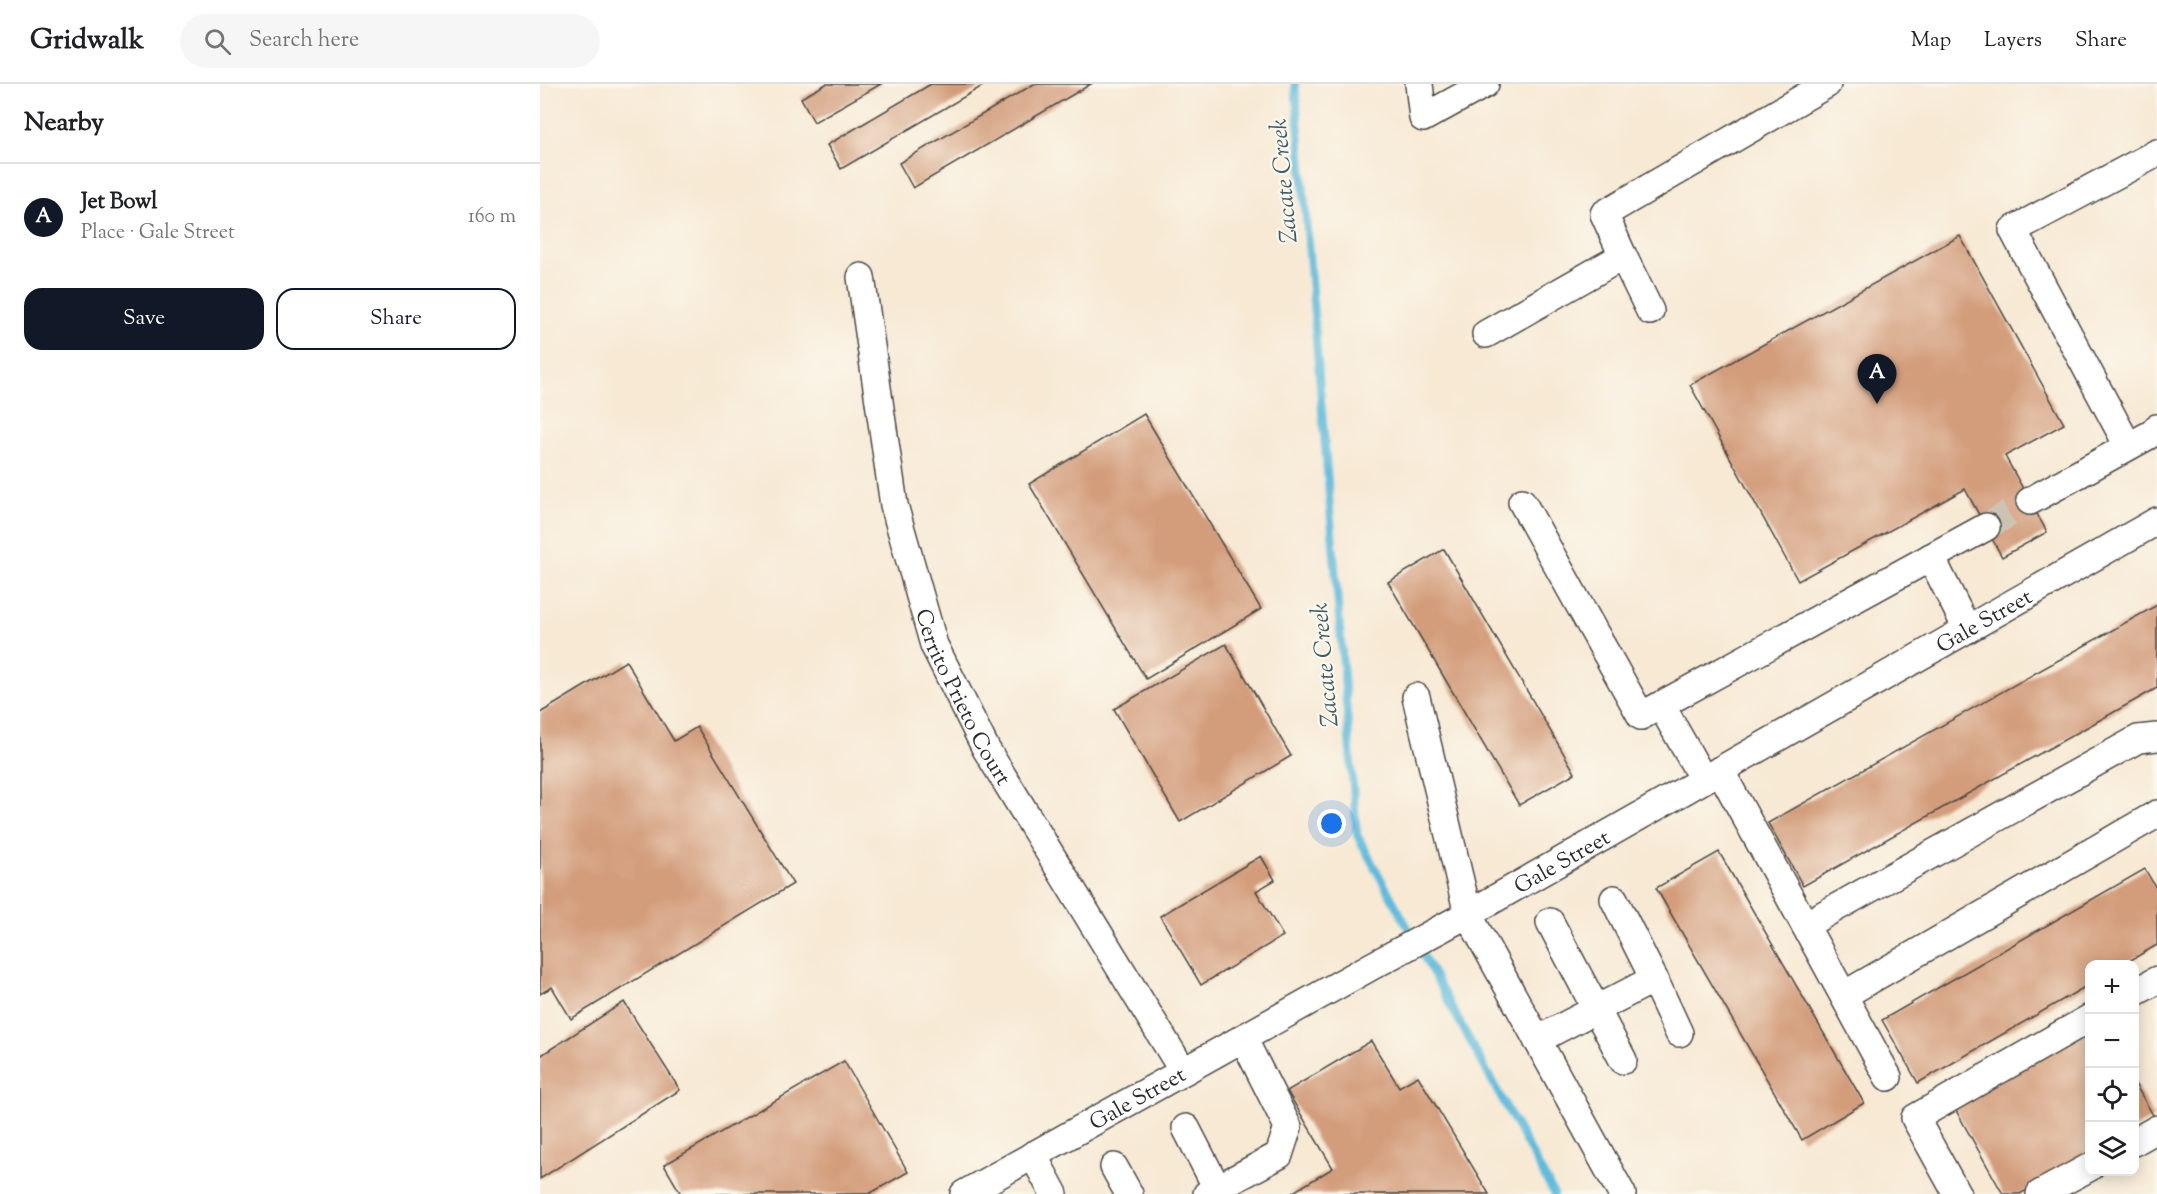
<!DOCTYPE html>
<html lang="en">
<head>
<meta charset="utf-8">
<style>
	:root { --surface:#fff; --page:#f6f6f6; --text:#202124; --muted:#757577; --line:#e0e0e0; --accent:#111827 }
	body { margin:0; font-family:"Sorts Mill Goudy",serif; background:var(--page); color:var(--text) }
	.controls { position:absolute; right:18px; bottom:18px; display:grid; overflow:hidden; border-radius:12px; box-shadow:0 3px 15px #0003 }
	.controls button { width:54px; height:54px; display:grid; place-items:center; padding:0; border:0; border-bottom:2px solid var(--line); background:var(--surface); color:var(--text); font:30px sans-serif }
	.you { position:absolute; left:792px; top:740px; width:21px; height:21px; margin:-15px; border:4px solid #fff; border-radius:50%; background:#1a73e8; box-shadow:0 0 0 9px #1a73e833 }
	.badge { display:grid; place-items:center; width:39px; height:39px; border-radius:50%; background:var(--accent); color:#fff; font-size:20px; font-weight:700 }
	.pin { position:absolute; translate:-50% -50px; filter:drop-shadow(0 2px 3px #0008) }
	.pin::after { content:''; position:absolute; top:32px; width:21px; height:18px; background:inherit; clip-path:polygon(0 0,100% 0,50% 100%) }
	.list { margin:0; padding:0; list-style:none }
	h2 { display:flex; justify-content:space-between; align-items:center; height:78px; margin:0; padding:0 24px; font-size:26px }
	h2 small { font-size:20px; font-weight:400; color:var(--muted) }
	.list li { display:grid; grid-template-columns:39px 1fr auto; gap:18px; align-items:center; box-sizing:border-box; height:108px; padding:0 24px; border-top:2px solid var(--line) }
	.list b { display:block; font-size:22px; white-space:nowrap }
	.list p { margin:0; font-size:20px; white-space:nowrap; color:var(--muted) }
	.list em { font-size:20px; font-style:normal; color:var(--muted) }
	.actions { display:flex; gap:12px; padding:18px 24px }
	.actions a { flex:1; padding:14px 0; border:2px solid var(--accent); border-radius:18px; text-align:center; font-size:21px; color:var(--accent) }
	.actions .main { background:var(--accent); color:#fff }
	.icon { flex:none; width:33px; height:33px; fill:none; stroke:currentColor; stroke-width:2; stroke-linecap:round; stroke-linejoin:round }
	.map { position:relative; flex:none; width:1617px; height:1110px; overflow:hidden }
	header { display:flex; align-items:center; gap:36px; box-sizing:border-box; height:84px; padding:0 30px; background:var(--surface); border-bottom:2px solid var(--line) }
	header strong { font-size:28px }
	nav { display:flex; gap:33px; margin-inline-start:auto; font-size:21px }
	.search { width:420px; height:54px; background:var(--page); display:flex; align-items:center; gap:15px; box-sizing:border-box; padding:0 21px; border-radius:33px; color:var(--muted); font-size:22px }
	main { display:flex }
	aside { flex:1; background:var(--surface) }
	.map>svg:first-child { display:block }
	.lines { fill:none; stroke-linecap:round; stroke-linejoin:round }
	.stream { stroke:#5ebbdc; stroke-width:8 }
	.building { fill:#d39d7b }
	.minor-tunnel { stroke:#cec3b2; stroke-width:27; stroke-dasharray:27 14; stroke-linecap:butt }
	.minor-casing { stroke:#4a4844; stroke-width:30 }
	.minor { stroke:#fff; stroke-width:27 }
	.labels { text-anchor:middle; stroke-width:4.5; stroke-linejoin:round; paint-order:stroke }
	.street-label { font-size:22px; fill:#2b2b2b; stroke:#fbf7ec }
	.water-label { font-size:24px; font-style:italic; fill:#3d5d69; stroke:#fbf7ec }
</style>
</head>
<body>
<header>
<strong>Gridwalk</strong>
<div class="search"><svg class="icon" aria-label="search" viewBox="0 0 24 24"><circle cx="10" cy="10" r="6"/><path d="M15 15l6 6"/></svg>Search here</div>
<nav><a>Map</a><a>Layers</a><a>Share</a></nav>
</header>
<main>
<aside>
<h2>Nearby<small></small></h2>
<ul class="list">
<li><span class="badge">A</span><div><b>Jet Bowl</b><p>Place · Gale Street</p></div><em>160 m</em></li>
</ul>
<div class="actions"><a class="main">Save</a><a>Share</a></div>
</aside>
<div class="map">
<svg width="1617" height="1110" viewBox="0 0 1617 1110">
	<rect width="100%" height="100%" fill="#fbf7ec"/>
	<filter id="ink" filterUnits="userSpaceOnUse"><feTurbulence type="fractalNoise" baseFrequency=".0167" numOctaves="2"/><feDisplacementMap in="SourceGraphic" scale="12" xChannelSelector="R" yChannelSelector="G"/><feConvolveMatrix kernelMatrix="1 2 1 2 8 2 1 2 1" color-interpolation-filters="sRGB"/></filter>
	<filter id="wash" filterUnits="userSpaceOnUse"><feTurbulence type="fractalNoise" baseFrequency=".008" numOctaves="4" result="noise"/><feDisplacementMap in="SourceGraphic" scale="24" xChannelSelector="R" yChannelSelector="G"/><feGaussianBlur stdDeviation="1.35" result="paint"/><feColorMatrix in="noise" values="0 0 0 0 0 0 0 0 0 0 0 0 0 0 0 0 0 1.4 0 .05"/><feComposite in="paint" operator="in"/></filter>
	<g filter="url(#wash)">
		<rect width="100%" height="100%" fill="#f7e9d4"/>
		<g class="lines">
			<path class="stream" d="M755 0 817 751 1014 1110"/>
		</g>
		<g id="blocks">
			<g class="building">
				<path d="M286 0H341L274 38 261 14Z"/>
				<path d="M391 0H446L301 85 287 61Z"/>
				<path d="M494 0H551L373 104 359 79Z"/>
				<path d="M1420 152 1524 340 1465 372 1507 448 1462 473 1425 405 1258 497 1150 301Z"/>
				<path d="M604 330 721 525 606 595 489 400Z"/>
				<path d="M904 465 1035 689 979 721 848 498Z"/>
				<path d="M1617 521V604L1263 802 1228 739Z"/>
				<path d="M686 560 751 672 640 738 574 625Z"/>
				<path d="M86 577 134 657 157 643 253 800 31 935 12 903 0 910V629Z"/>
				<path d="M1179 768 1324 1019 1262 1056 1116 804Z"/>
				<path d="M721 772 735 796 716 807 743 852 661 901 620 832Z"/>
				<path d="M1605 785 1617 806V861L1584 880H1550V900L1378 999 1342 936Z"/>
				<path d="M84 918 140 1006 0 1095V972Z"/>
				<path d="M1550 945V1070L1480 1110H1463L1414 1023Z"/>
				<path d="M831 957 859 1003 878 992 949 1110H750L793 1084 747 1007Z"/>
				<path d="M304 977 368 1088 329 1110H141L124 1081Z"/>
				<path d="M1594 998 1614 1033 1594 1044Z"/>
			</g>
		</g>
	</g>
	<g filter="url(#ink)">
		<use href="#blocks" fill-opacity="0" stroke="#4a4844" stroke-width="1.5"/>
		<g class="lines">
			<path class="minor-tunnel" d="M1446 443 1490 417"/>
			<defs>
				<g id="minor">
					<path d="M879 0 883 34 945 0"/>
					<path id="s1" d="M321 193 354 421 394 561 446 665 643 987"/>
					<path d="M1110 227 1083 172 1064 130 1287 0"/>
					<path d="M946 250 1083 172"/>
					<path d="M1588 362 1473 146 1617 69"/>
					<path d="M1490 417 1613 349 1617 344"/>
					<path d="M982 418 1101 632 1446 443"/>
					<path d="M1391 473 1427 545"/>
					<path d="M876 613 928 830 1082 1110"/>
					<path d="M1121 621 1163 695"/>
					<path d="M1180 686 1348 993"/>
					<path d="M1074 815 1114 895"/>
					<path d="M1010 838 1083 976"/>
					<path d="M1265 841 1598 655 1617 653"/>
					<path d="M1594 909 1617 896"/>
					<path d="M1304 911 1617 730"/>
					<path d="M997 956 1114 895 1139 949"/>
					<path d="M646 1044 677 1104"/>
					<path d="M1594 1058 1617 1045"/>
					<path d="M493 1071 514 1110"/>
					<path d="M574 1083 589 1110"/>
					<path id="s2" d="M424 1110 832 882 928 830 1617 437"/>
					<path d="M667 1110 739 1071 748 1043 703 954"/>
					<path d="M1417 1110 1375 1034 1550 934"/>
					<path d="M1500 1110 1550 1083"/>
				</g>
			</defs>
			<use href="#minor" class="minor-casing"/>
			<use href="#minor" class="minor"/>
		</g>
	</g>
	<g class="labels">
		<g class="street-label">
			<text dy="8" stroke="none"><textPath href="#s2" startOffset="1170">Gale Street</textPath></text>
			<text dy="8" stroke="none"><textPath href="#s1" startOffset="435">Cerrito Prieto Court</textPath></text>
			<text dy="8" stroke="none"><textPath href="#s2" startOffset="684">Gale Street</textPath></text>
			<text dy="8" stroke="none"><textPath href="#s2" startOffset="198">Gale Street</textPath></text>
		</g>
		<g class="water-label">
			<text transform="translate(743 97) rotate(-95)" y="8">Zacate Creek</text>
			<text transform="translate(784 581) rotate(-95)" y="8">Zacate Creek</text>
		</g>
	</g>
</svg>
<div class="controls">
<button>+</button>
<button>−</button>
<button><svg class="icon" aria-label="locate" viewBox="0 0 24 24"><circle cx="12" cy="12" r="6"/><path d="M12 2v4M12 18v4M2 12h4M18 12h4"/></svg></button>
<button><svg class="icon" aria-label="layers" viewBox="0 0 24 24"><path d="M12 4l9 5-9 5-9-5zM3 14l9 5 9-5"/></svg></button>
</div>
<div class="you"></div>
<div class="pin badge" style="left:1337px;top:320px">A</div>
</div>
</main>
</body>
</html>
